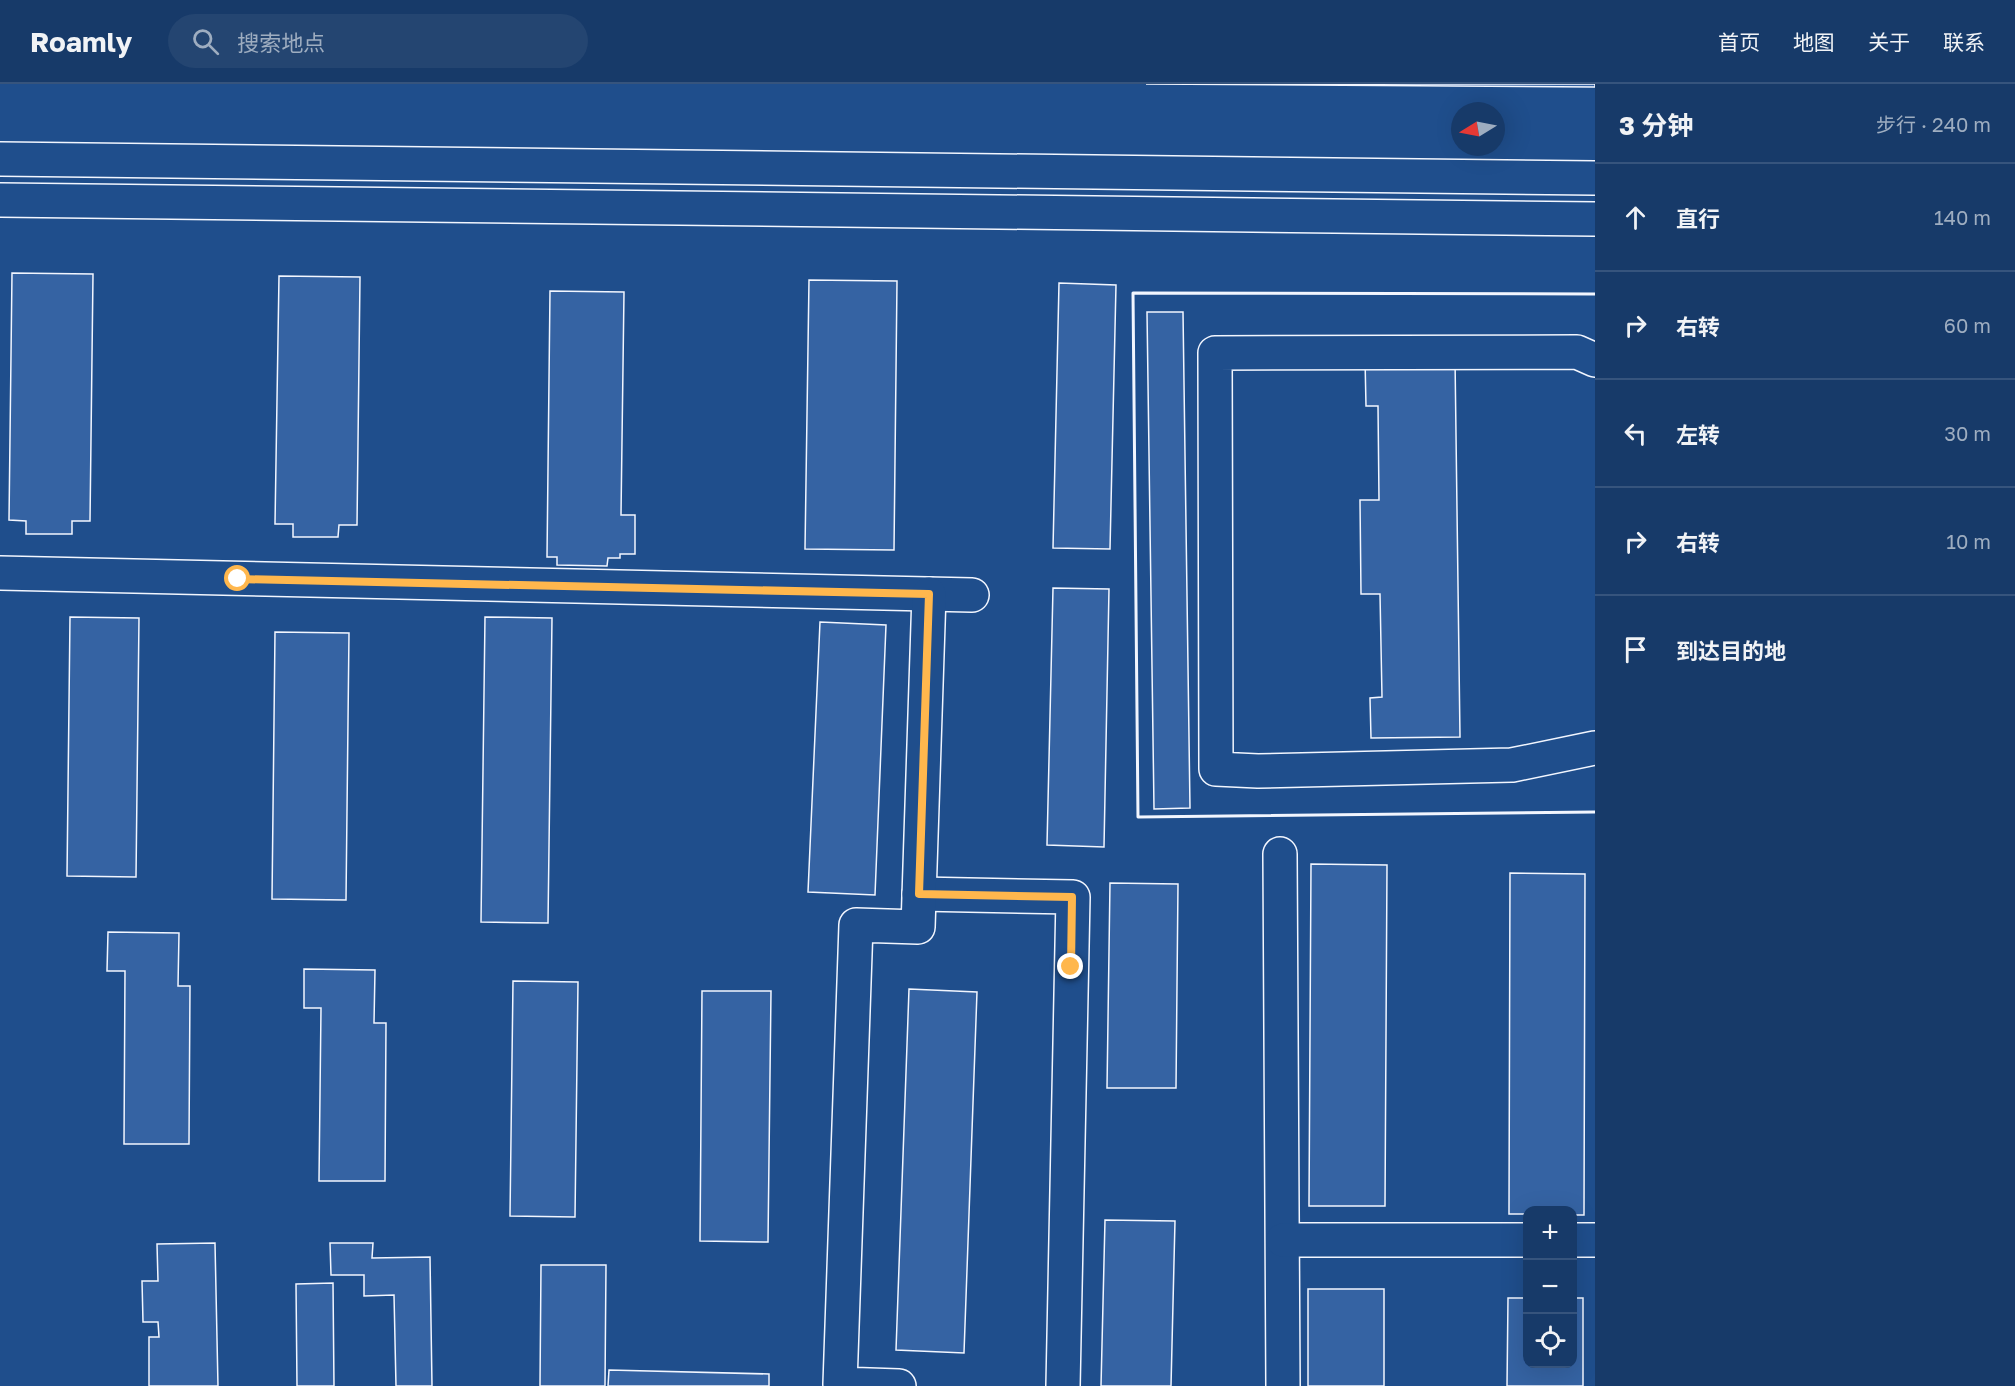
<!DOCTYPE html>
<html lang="zh">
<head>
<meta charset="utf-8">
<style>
	:root { --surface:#173a69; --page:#244571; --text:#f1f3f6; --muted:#9eadc0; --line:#36547d }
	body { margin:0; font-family:"Golos Text","Noto Sans SC",sans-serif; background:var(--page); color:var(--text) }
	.controls { position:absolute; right:18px; bottom:18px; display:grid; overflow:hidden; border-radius:12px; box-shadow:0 6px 24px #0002 }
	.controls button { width:54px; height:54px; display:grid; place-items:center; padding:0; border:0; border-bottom:2px solid var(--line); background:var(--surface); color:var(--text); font:30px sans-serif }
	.compass { position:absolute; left:1451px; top:18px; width:54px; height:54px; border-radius:50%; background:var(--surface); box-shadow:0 6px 24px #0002; rotate:260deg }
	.stop { position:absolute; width:18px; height:18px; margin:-14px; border:4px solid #ffb74d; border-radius:50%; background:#fff }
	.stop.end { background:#ffb74d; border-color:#fff; box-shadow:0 2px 6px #0008 }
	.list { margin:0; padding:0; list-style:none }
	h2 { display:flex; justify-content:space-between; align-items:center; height:78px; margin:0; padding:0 24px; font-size:26px }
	h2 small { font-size:20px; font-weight:400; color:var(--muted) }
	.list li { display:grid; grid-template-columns:39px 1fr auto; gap:18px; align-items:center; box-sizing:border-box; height:108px; padding:0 24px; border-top:2px solid var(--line) }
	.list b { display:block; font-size:22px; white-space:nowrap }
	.list em { font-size:20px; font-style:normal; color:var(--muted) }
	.icon { flex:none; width:33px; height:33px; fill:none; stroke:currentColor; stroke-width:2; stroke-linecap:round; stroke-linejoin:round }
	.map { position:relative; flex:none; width:1595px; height:1302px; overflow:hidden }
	header { display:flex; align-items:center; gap:36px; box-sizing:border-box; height:84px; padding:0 30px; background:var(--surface); border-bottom:2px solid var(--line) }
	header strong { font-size:28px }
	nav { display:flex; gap:33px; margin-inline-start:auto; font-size:21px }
	.search { width:420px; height:54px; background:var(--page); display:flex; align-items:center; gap:15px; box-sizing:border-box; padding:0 21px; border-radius:33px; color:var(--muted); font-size:22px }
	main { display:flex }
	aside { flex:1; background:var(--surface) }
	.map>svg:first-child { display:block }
	.building { fill:#3563a3; stroke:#f2f6ff; stroke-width:1.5 }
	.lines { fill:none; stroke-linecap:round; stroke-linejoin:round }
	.minor-casing { stroke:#f2f6ff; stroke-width:36 }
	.minor { stroke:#1f4e8c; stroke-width:33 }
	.wall { stroke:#f2f6ff; stroke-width:3 }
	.route { stroke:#ffb74d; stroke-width:8 }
</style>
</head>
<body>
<header>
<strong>Roamly</strong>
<div class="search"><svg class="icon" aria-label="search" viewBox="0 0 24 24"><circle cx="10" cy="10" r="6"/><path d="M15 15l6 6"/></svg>搜索地点</div>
<nav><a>首页</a><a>地图</a><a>关于</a><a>联系</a></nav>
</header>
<main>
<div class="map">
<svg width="1595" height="1302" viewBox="0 0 1595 1302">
	<rect width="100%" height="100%" fill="#1f4e8c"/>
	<g class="building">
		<path d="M1146 0H1595V3Z"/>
		<path d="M12 189 93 190 90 437H72V450H26V437L9 436Z"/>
		<path d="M279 192 360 193 357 441H339L338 453H293V440H275Z"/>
		<path d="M809 196 897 197 894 466 805 465Z"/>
		<path d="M1059 199 1116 201 1110 465 1053 464Z"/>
		<path d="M550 207 624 208 621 431H635V470H620V474H608L607 482 557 481V473H547Z"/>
		<path d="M1147 228H1183L1190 724 1154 725Z"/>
		<path d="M1455 274 1460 653 1371 654 1370 614 1382 613 1380 510H1361L1360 416H1379L1378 322H1366L1365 275Z"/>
		<path d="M1053 504 1109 505 1104 763 1047 761Z"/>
		<path d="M70 533 139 534 136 793 67 792Z"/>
		<path d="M485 533 552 534 548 839 481 838Z"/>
		<path d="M820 538 886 541 875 811 808 808Z"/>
		<path d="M275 548 349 549 346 816 272 815Z"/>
		<path d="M1311 780 1387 781 1385 1122H1309Z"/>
		<path d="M1510 789 1585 790 1584 1131H1572V1126H1528V1130H1509Z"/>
		<path d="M1110 799 1178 800 1176 1004H1107Z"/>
		<path d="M108 848 179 849 178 902H190L189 1060H124L125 887H107Z"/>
		<path d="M304 885 375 886 374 939H386L385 1097H319L321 924H304Z"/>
		<path d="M513 897 578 898 575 1133 510 1132Z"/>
		<path d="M909 905 977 908 964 1269 896 1266Z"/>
		<path d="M702 907H771L768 1158 700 1157Z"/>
		<path d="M1105 1136 1175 1137 1171 1302H1101Z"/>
		<path d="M215 1159 218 1302H149V1253H159L158 1238H143L142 1197H158L157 1160Z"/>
		<path d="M330 1159H373L372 1174 430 1173 432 1302H396L394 1211 364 1212V1191H331Z"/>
		<path d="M541 1181H606L605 1302H540Z"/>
		<path d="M333 1199 334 1302H297L296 1200Z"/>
		<rect x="1308" y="1205" width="76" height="97"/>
		<path d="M1508 1214H1528V1280H1572V1214H1583V1302H1507Z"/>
		<path d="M609 1286 769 1290V1302H608Z"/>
	</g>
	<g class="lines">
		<defs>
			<g id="minor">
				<path d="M0 75 1595 94"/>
				<path d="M0 116 1595 135"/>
				<path d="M1595 276 1577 268 1215 269 1216 685 1258 687 1512 681 1595 664"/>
				<path d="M0 489 972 511"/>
				<path d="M1280 770 1283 1302"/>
				<path d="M919 810 1073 813 1063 1302"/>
				<path d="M1283 1156H1528"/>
				<path d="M1572 1156H1595"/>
				<path d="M899 1302 840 1300 856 841 918 843 929 510"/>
			</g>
		</defs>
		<use href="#minor" class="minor-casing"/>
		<use href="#minor" class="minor"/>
		<path class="wall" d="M1595 210 1133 209 1138 733 1595 728"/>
	</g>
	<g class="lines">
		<path class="route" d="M238 495 929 510 919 810 1072 813 1071 883"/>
	</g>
</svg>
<div class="controls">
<button>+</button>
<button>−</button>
<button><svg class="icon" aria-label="locate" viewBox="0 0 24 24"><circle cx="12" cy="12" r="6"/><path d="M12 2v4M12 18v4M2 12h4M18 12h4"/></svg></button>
</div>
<svg class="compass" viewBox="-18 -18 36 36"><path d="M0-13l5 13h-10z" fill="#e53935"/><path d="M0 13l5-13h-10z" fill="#9eadc0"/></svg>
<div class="stop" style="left:238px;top:495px"></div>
<div class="stop end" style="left:1071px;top:883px"></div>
</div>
<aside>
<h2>3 分钟<small>步行 · 240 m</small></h2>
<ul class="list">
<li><svg class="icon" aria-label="ahead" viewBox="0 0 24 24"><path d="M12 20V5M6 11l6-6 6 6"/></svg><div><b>直行</b></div><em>140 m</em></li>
<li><svg class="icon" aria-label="right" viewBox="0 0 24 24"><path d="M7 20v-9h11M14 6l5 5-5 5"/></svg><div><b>右转</b></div><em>60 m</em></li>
<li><svg class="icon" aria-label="left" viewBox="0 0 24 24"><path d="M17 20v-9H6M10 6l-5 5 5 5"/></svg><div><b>左转</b></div><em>30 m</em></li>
<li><svg class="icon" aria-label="right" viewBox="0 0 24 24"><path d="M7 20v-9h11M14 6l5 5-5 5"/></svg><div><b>右转</b></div><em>10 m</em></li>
<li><svg class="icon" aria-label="arrive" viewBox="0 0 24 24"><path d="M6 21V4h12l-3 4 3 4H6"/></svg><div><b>到达目的地</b></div></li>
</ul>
</aside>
</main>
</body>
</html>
